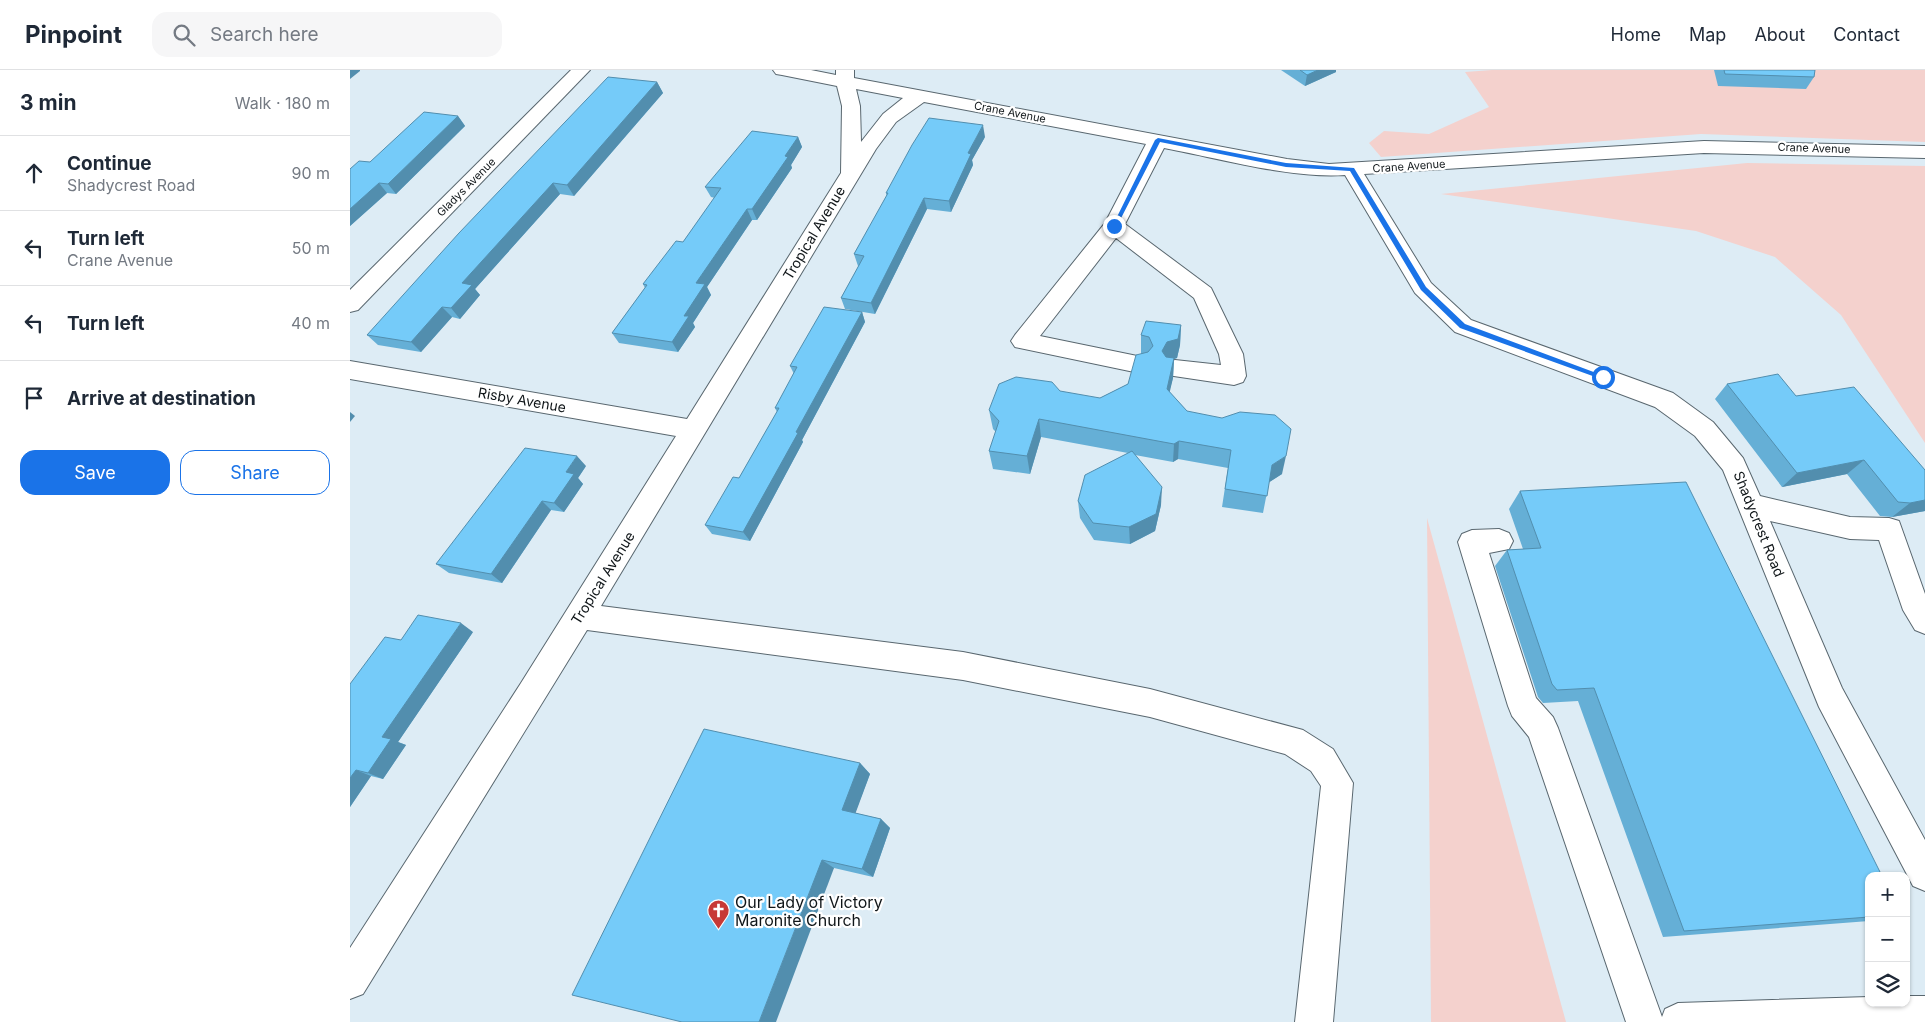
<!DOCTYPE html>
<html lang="en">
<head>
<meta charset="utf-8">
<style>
	:root { --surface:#fff; --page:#f6f6f7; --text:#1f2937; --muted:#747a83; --line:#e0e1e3; --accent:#1a73e8 }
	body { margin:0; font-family:Inter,sans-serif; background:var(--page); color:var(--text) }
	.controls { position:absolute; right:15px; bottom:15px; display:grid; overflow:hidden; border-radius:10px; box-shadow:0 1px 4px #0004 }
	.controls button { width:45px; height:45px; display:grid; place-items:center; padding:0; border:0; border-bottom:1px solid var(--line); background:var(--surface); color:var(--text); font:25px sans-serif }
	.stop { position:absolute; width:15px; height:15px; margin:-11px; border:4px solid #1a73e8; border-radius:50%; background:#fff }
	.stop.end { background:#1a73e8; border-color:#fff; box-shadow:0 1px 5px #0008 }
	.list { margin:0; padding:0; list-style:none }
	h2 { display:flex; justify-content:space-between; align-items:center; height:65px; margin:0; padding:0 20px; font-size:21px }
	h2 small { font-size:16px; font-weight:400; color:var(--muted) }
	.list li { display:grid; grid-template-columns:32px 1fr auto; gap:15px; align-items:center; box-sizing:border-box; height:75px; padding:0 20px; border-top:1px solid var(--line) }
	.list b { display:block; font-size:19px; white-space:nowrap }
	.list p { margin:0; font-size:16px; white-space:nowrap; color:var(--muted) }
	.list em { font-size:16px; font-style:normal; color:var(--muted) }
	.actions { display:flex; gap:10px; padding:15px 20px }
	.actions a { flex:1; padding:11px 0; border:1px solid var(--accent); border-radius:15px; text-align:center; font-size:18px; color:var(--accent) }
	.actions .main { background:var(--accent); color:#fff }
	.icon { flex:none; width:28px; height:28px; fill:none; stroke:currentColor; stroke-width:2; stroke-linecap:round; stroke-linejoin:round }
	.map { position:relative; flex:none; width:1575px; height:952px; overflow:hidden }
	header { display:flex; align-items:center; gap:30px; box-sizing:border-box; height:70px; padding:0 25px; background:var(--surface); border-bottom:1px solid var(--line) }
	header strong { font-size:24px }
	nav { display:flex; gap:28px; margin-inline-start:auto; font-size:18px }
	.search { width:350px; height:45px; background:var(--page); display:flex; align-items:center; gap:12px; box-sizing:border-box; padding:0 18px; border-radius:15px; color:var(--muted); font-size:19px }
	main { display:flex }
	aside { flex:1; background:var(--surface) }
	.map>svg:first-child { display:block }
	.green { fill:#f4d1cd }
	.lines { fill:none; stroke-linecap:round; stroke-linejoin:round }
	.minor-casing { stroke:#59676f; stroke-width:2 }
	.minor { fill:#fff; fill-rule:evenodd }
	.wall { fill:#65afd6 }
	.shaded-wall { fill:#528eae }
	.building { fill:#75cbf9; stroke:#528eae }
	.route { fill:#1a73e8 }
	.labels { text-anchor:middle; stroke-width:4.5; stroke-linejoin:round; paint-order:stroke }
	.far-street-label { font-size:11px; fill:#101619; stroke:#fff }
	.street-label { font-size:14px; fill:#101619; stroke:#fff }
	.near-poi-label { font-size:16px; fill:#101619; stroke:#fff; text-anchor:start }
</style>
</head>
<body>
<header>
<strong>Pinpoint</strong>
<div class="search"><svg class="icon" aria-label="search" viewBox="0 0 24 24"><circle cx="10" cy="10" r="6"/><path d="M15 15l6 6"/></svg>Search here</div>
<nav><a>Home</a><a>Map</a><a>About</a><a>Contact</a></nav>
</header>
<main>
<aside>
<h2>3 min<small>Walk · 180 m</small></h2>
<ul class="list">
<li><svg class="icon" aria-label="ahead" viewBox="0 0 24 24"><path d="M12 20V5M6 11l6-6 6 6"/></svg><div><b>Continue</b><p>Shadycrest Road</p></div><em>90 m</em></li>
<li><svg class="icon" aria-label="left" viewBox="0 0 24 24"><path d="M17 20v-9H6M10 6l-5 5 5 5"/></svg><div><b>Turn left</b><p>Crane Avenue</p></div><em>50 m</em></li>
<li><svg class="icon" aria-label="left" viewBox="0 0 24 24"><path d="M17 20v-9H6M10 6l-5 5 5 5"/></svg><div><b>Turn left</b></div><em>40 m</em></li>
<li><svg class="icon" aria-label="arrive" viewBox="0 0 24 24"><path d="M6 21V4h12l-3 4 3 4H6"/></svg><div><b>Arrive at destination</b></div></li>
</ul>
<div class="actions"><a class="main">Save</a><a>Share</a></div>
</aside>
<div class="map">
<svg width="1575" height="952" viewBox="0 0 1575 952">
	<rect width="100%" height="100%" fill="#ddecf5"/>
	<g class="green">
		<path d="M1142 0H1575V72L1351 64 1031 87 1019 73 1034 61 1079 64 1139 37 1115 2Z"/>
		<path d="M1397 93 1575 96V373L1491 245 1425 187 1346 161 1091 124Z"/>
		<path d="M1077 448 1216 952H1081Z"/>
	</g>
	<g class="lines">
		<defs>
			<g id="minor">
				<path d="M221 0H240L8 240 0 242V220Z"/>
				<path d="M423 0H461L486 5V0H504V8L937 89 979 94 1354 71 1575 76V88L1354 83 1014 104 1081 213 1121 250 1323 323 1363 352 1393 388 1410 426 1500 447 1539 448 1549 451 1575 524V564L1565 560 1553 540 1529 470 1500 469 1420 451 1492 618 1575 770V821L1563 816 1469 637 1373 400 1345 366 1305 337 1105 262 1065 223 995 105C941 109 868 88 814 78L775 154 861 218 893 284 896 306 893 312 884 315 817 305 813 299 817 293 825 290 871 295 869 284 844 228 766 168 690 266 797 288 801 294 797 300 789 303 665 277 661 271 665 265 755 153 796 74 574 32 546 52 526 79 251 536 613 582 800 619 953 660 983 679 1003 713 983 952H945L971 716 961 701 935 684 800 647 613 610 237 560 13 924 0 929V878L171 613 326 366 0 309V291L337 349 491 103 492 36 487 16 432 5 426 4ZM506 19 553 28 533 44 511 72 510 36Z"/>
				<path d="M1149 459 1159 463 1163 471 1159 479 1139 483 1186 628 1203 647 1208 658 1312 947 1315 939 1328 933 1519 927V933H1556V926H1575V952H1276L1179 667 1162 646 1158 636 1108 472 1112 464 1122 460Z"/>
			</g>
		</defs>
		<use href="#minor" class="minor-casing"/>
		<use href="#minor" class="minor"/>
	</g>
	<g class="wall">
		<path d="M931 0H986V2L955 16Z"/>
		<path d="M1364 0H1465L1464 7 1456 19 1368 16Z"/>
		<path d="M307 12 313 23 224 126 210 124 125 219 130 225 110 249 102 247 71 282 28 275 17 265Z"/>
		<path d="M108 46 115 56 46 124 37 123 0 156V99L20 92Z"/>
		<path d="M448 67 452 77 441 95 442 98 407 150H402L357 217 361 225 343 253 345 257 328 282 269 273 262 263 295 218 293 214 333 172 365 128 361 127 355 117Z"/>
		<path d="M635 67 622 90 623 95 601 142 577 139 525 244 495 239 491 228 509 196H508L504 184 537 127 536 123Z"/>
		<path d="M512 242 515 252 452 370 453 372 400 471 362 464 355 455 389 408 427 342 425 338 444 304 440 296Z"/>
		<path d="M831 255 830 275 827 288 824 289 823 308 819 322 837 341 932 404 919 412 913 443 872 437 878 398 828 389 823 392 785 385 811 435 805 461 780 474 744 470 730 448 728 431 778 383 691 367 680 404 643 399 639 381 646 362 643 359 639 340 750 328 778 314 791 284V265Z"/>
		<path d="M1377 314 1446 326 1575 400V441L1542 447 1530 446 1497 404 1432 417 1365 329Z"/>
		<path d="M236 396 228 408 233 414 214 442 201 440 152 513 99 503 86 494Z"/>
		<path d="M1170 421 1519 806V851L1313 867 1228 631 1193 633 1188 627 1145 496 1157 480 1173 479 1159 439Z"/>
		<path d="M123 562 48 672 56 675 33 709 21 706 0 737V614Z"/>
		<path d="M510 693 520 704 505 743 531 749 540 758 523 807 484 798 332 952Z"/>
	</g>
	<g class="shaded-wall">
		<path d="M0 0H10V1L0 9Z"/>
		<path d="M968 0H986V2L955 16 957 5Z"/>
		<path d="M307 12 313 23 224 126 217 115Z"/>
		<path d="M108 46 115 56 46 124 38 114Z"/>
		<path d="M633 55 635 67 622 90 623 95 601 142 599 131 618 83Z"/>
		<path d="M448 67 452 77 441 95 442 98 407 150 402 139 435 86Z"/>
		<path d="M29 113 37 123 0 156V139Z"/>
		<path d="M203 113 210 124 125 219 130 225 110 249 101 238 112 213Z"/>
		<path d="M574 128 577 139 525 244 521 233Z"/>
		<path d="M397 139 402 150 357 217 361 225 343 253 345 257 328 282 322 272 334 246 346 213Z"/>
		<path d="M92 237 102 247 71 282 61 272Z"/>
		<path d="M512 242 515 252 452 370 453 372 400 471 393 462 446 362Z"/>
		<path d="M831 255 830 275 827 288 824 289 823 308 816 338 812 281 817 272Z"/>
		<path d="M0 342 5 346 0 352Z"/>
		<path d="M689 349 691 367 680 404 677 386Z"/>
		<path d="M829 371 828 389 823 392 824 374Z"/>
		<path d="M227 386 236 396 228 408 233 414 214 442 204 433 216 402Z"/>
		<path d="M936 386 932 404 918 413 922 395Z"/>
		<path d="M1514 390 1497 404 1432 417 1447 403Z"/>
		<path d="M812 417 811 435 805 461 780 474 779 457Z"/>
		<path d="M1575 430V441L1542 447 1560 433Z"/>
		<path d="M192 431 201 440 152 513 141 504Z"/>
		<path d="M111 553 123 562 48 672 56 675 33 709 18 703 32 667Z"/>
		<path d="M510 693 520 704 503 750 492 740Z"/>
		<path d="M6 700 21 706 0 737V708Z"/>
		<path d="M531 749 540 758 523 807 512 799Z"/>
		<path d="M472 790 484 798 426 952H409Z"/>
	</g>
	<g class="building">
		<path d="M950 0H968L957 5Z"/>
		<path d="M1374 0H1465L1464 7 1375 4Z"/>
		<path d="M258 7 307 12 217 115 203 113 112 213 122 215 101 238 92 237 61 272 17 265 109 163Z"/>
		<path d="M74 42 108 46 38 114 29 113 0 139V99L9 91 20 92Z"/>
		<path d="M579 48 633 55 618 83 621 84 599 131 574 128 521 233 491 228 514 186 504 184 538 123H536L562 75Z"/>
		<path d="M402 61 448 67 435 86 438 87 402 139H397L346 213 355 214 334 246H339L322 272 262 263 297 215 293 214 326 171 333 172 371 118 355 117Z"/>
		<path d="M474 237 512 242 446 362 448 363 393 462 355 455 383 407 389 408 429 338H425L447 297 440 296Z"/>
		<path d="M796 251 831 255 828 269 817 272 812 281 816 287 824 288 817 319 837 341 872 348 890 342 925 345 941 359 936 386 922 395 917 426 875 419 881 380 829 371 824 374 689 349 677 386 639 381 649 351 639 340 649 314 666 307 702 312 710 321 750 328 778 314 786 285 798 282 803 276 799 267 791 265Z"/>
		<path d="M1428 304 1446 326 1504 317 1575 400V430L1560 433 1548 432 1514 390 1447 403 1377 314Z"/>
		<path d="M175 378 227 386 216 402 224 404 204 433 192 431 141 504 86 494Z"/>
		<path d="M782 381 812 417 806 444 779 457 743 453 728 431 735 405Z"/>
		<path d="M1336 412 1532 806H1519V847L1334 861 1244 618 1207 620 1202 614 1157 480 1191 478 1170 421Z"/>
		<path d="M68 545 111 553 32 667 41 669 18 703 6 700 0 708V614L35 567 51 570Z"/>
		<path d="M354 659 510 693 492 740 531 749 512 799 472 790 409 952H332L222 925Z"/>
	</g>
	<path class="route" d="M808 68 936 93 1004 98 1076 217 1115 254 1257 307 1251 309 1110 258 1071 220 1000 101 936 97 810 72 767 156 762 157 805 70Z"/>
	<defs>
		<symbol id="church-pin" viewBox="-11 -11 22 30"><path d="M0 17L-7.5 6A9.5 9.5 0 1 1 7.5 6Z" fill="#c73936" stroke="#fff"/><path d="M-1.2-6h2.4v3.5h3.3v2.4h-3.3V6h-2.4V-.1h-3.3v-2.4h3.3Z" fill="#fff"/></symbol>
	</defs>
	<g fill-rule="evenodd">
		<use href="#church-pin" x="356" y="828" width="25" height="34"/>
	</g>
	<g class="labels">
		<g class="far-street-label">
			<text transform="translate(660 42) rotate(11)" y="4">Crane Avenue</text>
			<text transform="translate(1464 78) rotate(2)" y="4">Crane Avenue</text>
			<text transform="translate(1059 96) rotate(-4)" y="4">Crane Avenue</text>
			<text transform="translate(116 117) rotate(-45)" y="4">Gladys Avenue</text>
		</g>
		<g class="street-label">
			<text transform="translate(464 163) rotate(-59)" y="5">Tropical Avenue</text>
			<text transform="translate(172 330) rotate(10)" y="5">Risby Avenue</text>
			<text transform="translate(1409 454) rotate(68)" y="5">Shadycrest Road</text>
			<text transform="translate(253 508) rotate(-58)" y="5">Tropical Avenue</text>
		</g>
		<g class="near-poi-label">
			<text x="385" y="838">Our Lady of Victory<tspan x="385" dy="18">Maronite Church</tspan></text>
		</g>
	</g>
</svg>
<div class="controls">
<button>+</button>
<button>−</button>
<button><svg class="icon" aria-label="layers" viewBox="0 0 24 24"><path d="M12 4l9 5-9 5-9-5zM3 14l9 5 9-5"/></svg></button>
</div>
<div class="stop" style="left:1253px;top:307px"></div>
<div class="stop end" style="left:764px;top:156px"></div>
</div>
</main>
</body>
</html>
